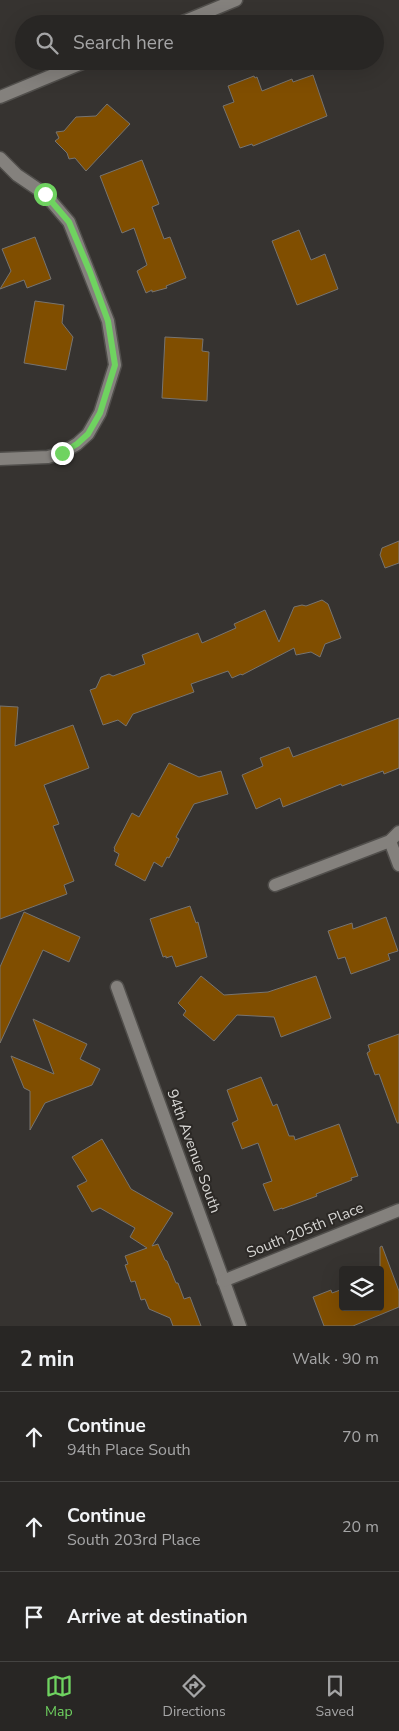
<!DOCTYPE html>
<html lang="en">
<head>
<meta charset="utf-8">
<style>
	:root { --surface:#282624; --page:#302e2c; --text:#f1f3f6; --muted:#a5a5a6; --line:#444341; --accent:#6fd360 }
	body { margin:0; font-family:"Nunito Sans",sans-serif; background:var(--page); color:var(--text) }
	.controls { position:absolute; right:15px; bottom:15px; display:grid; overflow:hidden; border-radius:5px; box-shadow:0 5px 20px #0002 }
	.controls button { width:45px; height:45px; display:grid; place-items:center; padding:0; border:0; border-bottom:1px solid var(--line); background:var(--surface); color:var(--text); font:25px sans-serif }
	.stop { position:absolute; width:15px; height:15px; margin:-11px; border:4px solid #6fd360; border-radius:50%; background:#fff }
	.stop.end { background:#6fd360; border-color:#fff; box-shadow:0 1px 5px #0008 }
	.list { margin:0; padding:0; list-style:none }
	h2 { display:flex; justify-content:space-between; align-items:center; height:65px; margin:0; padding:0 20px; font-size:21px }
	h2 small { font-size:16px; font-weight:400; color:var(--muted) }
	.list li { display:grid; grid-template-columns:32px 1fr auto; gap:15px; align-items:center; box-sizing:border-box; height:90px; padding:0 20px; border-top:1px solid var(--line) }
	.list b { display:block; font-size:19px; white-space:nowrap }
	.list p { margin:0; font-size:16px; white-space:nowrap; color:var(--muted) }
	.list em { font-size:16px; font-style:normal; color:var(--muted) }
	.icon { flex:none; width:28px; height:28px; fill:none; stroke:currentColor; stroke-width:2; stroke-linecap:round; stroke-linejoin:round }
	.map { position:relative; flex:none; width:399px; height:1326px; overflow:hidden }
	.search { position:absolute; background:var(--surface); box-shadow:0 5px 20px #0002; left:15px; right:15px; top:15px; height:55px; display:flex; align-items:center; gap:12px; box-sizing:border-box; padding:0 18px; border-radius:28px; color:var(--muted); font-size:19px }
	.sheet { height:335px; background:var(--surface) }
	nav { display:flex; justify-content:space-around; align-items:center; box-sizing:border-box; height:70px; border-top:1px solid var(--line); background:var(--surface); font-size:14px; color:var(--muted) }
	nav a { display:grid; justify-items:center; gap:2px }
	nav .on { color:var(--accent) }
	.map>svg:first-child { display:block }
	.building { fill:#804e00; stroke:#777470 }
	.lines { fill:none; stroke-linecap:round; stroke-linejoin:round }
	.minor-casing { stroke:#514f4c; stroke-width:15 }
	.minor { stroke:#84817d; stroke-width:12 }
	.route { stroke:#6fd360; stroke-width:6 }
	.labels { text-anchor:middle; stroke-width:4; stroke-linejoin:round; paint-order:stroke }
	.street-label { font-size:15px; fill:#d6d5d3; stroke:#2c2926 }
</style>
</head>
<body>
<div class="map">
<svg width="399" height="1326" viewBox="0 0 399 1326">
	<rect width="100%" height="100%" fill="#363330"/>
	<g class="building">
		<path d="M313 75 327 116 253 146 252 144 240 148 223 106 234 102 228 86 254 76 255 78 257 77 262 91 292 79 293 82Z"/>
		<path d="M107 104 130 124 86 171 75 158 69 159 67 153 55 141 59 138 56 132 64 131 76 117 96 116Z"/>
		<path d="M142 160 159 204 152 207 164 239 170 237 186 278 166 286 167 288 152 292V290L146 293 137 271 147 265 134 228 122 233 100 176Z"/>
		<path d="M299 230 311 260 325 254 338 289 297 305 272 241Z"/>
		<path d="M35 237 51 279 27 288 24 280 0 289 11 271 2 249Z"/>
		<path d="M35 301 64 305 62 323 73 337 66 370 24 363Z"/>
		<path d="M165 337 203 339 202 351 209 352 207 401 162 398Z"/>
		<path d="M399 541V563L385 568 380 555 382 548Z"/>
		<path d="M322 600 328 604 341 638 325 644 320 657 311 652 296 655 294 648 242 675 241 674 232 678 228 671 191 684 194 692 133 714 126 726 118 720 103 725 90 690 96 688 101 677 109 674 113 676 145 664 142 655 198 633 202 643 236 628 234 624 265 610 279 642 294 607 302 605 306 606Z"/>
		<path d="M0 706 18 707 15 746 73 725 89 768 44 785 59 824 53 826 74 881 64 885 67 894 0 919Z"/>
		<path d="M399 718V768L384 774 383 771 342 786 341 784 283 807 280 798 256 809 242 775 263 766 260 758 289 747 293 757Z"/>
		<path d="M169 763 199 777 221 771 228 794 194 804 176 837 179 839 169 858 167 857 162 867 154 862 145 881 115 865 119 854 114 851 115 849 114 848 132 813 139 817Z"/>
		<path d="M190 906 196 923 198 922 207 957 176 967 172 956 166 958V956L163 957 150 919Z"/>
		<path d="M24 912 80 937 69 962 43 950 0 1043V967Z"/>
		<path d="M386 917 398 951 388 954 390 960 351 974 345 957 338 959 328 931 352 923 353 929Z"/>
		<path d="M201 976 224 995 268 992 316 976 331 1018 281 1037 274 1017 237 1015 214 1041 183 1015 186 1011 178 1003Z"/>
		<path d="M33 1019 87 1044 80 1059 100 1069 92 1085 45 1103 30 1130V1091L24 1088 11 1056 54 1074Z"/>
		<path d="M399 1034V1123H397L379 1074 375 1075 367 1053 370 1051 368 1045Z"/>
		<path d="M261 1077 273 1106 277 1104 289 1136H294L295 1140 339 1124 358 1176 351 1178 352 1180 316 1194 317 1196 282 1209V1208L274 1211 263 1184 272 1181 258 1143 242 1149 232 1123 238 1120 227 1090Z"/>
		<path d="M102 1139 131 1189 173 1213 152 1246 158 1244 165 1260 167 1261 176 1283H178L184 1299 190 1297 201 1326H173L170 1318 149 1309 145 1299 141 1300 135 1281 131 1282 125 1265 128 1264 125 1256 147 1248 130 1237 135 1228 100 1208 92 1212 77 1186 87 1181 72 1157Z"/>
		<path d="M382 1246 399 1291V1307L353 1326H324L313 1297 331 1290 332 1293 343 1289V1307H380V1247Z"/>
	</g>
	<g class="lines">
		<defs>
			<g id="minor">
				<path d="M178 24 236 0"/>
				<path d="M0 97 87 61"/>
				<path d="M0 158 17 175 45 194 69 222 108 321 115 365 100 413 88 434 77 444 62 453 48 457 0 459"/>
				<path d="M390 841 399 865"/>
				<path d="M275 885 390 841 399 832"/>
				<path d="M117 987 240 1326"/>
				<path d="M223 1281 399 1210"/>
			</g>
		</defs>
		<use href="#minor" class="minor-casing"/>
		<use href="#minor" class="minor"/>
	</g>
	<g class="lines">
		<path class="route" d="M45 194 69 222 90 272 108 321 115 365 100 413 88 434 77 444 62 453"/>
	</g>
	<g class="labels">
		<g class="street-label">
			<text transform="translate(194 1151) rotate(70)" y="5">94th Avenue South</text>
			<text transform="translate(305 1230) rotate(-22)" y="5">South 205th Place</text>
		</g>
	</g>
</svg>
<div class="controls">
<button><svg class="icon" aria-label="layers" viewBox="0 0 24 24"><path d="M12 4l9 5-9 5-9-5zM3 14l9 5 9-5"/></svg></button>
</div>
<div class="stop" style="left:45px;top:194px"></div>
<div class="stop end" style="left:62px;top:453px"></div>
<div class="search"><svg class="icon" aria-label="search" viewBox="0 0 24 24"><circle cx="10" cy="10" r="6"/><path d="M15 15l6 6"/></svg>Search here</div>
</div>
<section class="sheet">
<h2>2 min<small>Walk · 90 m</small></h2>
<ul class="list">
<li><svg class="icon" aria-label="ahead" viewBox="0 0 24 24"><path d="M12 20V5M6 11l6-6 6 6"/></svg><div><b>Continue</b><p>94th Place South</p></div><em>70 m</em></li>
<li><svg class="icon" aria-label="ahead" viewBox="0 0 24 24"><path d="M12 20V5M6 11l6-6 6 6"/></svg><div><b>Continue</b><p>South 203rd Place</p></div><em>20 m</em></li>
<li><svg class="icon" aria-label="arrive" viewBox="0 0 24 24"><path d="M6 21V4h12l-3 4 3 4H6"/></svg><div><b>Arrive at destination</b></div></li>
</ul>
</section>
<nav>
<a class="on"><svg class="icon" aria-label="map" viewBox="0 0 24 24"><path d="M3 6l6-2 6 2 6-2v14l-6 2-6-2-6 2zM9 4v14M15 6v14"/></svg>Map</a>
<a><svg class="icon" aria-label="directions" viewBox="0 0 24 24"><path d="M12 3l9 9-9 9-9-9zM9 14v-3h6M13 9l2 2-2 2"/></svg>Directions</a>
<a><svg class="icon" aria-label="saved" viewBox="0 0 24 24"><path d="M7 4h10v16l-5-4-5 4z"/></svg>Saved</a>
</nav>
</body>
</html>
